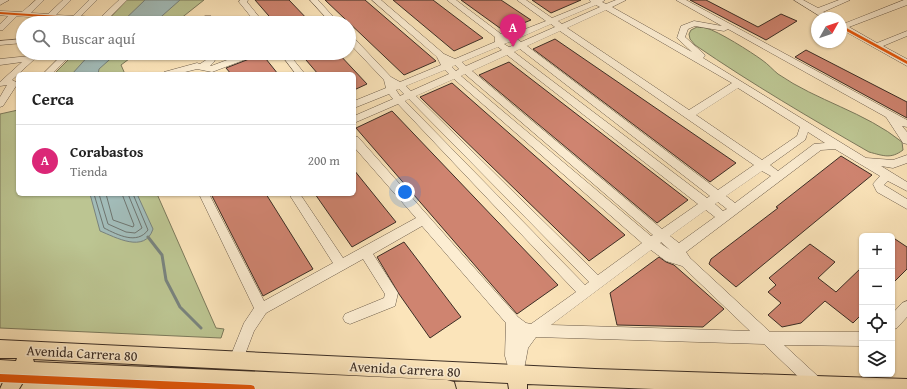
<!DOCTYPE html>
<html lang="es">
<head>
<meta charset="utf-8">
<style>
	:root { --surface:#fff; --page:#f6f6f6; --text:#222; --muted:#767676; --line:#e0e0e0; --accent:#db2777 }
	body { margin:0; font-family:"Gentium Book Plus",serif; background:var(--page); color:var(--text) }
	.controls { position:absolute; right:12px; bottom:12px; display:grid; overflow:hidden; border-radius:6px; box-shadow:0 1px 3px #0004 }
	.controls button { width:36px; height:36px; display:grid; place-items:center; padding:0; border:0; border-bottom:1px solid var(--line); background:var(--surface); color:var(--text); font:20px sans-serif }
	.compass { position:absolute; left:811px; top:12px; width:36px; height:36px; border-radius:50%; background:var(--surface); box-shadow:0 1px 3px #0004; rotate:50deg }
	.you { position:absolute; left:405px; top:192px; width:14px; height:14px; margin:-10px; border:3px solid #fff; border-radius:50%; background:#1a73e8; box-shadow:0 0 0 6px #1a73e833 }
	.badge { display:grid; place-items:center; width:26px; height:26px; border-radius:50%; background:var(--accent); color:#fff; font-size:13px; font-weight:700 }
	.pin { position:absolute; translate:-50% -33px; filter:drop-shadow(0 1px 2px #0008) }
	.pin::after { content:''; position:absolute; top:21px; width:14px; height:12px; background:inherit; clip-path:polygon(0 0,100% 0,50% 100%) }
	.list { margin:0; padding:0; list-style:none }
	h2 { display:flex; justify-content:space-between; align-items:center; height:52px; margin:0; padding:0 16px; font-size:17px }
	h2 small { font-size:13px; font-weight:400; color:var(--muted) }
	.list li { display:grid; grid-template-columns:26px 1fr auto; gap:12px; align-items:center; box-sizing:border-box; height:72px; padding:0 16px; border-top:1px solid var(--line) }
	.list b { display:block; font-size:15px; white-space:nowrap }
	.list p { margin:0; font-size:13px; white-space:nowrap; color:var(--muted) }
	.list em { font-size:13px; font-style:normal; color:var(--muted) }
	.icon { flex:none; width:22px; height:22px; fill:none; stroke:currentColor; stroke-width:2; stroke-linecap:round; stroke-linejoin:round }
	.map { position:relative; flex:none; width:907px; height:389px; overflow:hidden }
	.search { position:absolute; background:var(--surface); box-shadow:0 1px 3px #0004; left:16px; top:16px; width:340px; height:44px; display:flex; align-items:center; gap:10px; box-sizing:border-box; padding:0 14px; border-radius:22px; color:var(--muted); font-size:15px }
	.panel { position:absolute; background:var(--surface); box-shadow:0 1px 3px #0004; left:16px; top:72px; width:340px; height:124px; border-radius:6px }
	.map>svg:first-child { display:block }
	.green { fill:#bcc592; stroke:#7c7a5c }
	.water { fill:#a2bcb9; stroke:#79837e }
	.lines { fill:none; stroke-linecap:round; stroke-linejoin:round }
	.shore { stroke:#6f756f; stroke-width:1 }
	.stream { stroke:#79837e; stroke-width:3 }
	.building { fill:#cf8470; stroke:#3c2e25 }
	.minor-casing { stroke:#6c5c4a; stroke-width:1 }
	.major-casing { stroke:#3c2e25; stroke-width:2 }
	.minor { fill:#fcedd2; fill-rule:evenodd }
	.major { fill:#fbe4ba; fill-rule:evenodd }
	.cycleway-casing { stroke:#fcedd2; stroke-width:2 }
	.cycleway { fill:#e8590c; fill-rule:evenodd }
	.labels { text-anchor:middle; stroke-width:3; stroke-linejoin:round; paint-order:stroke }
	.near-street-label { font-size:14px; fill:#3c2e25; stroke:#fcedd2 }
</style>
</head>
<body>
<div class="map">
<svg width="907" height="389" viewBox="0 0 907 389">
	<rect width="100%" height="100%" fill="#fbe4ba"/>
	<filter id="stains"><feTurbulence type="fractalNoise" baseFrequency=".005" numOctaves="4"/><feColorMatrix values="0 0 0 0 .2 0 0 0 0 .09 0 0 0 0 .02 0 0 0 .5 -.17"/></filter>
	<radialGradient id="worn" r=".72"><stop offset=".6" stop-color="#630" stop-opacity="0"/><stop offset="1" stop-color="#630" stop-opacity=".3"/></radialGradient>
	<g class="green">
		<path d="M127 0H204L175 23H105Z"/>
		<path d="M697 27C700 28 703 27 706 28 718 31 751 52 762 60 768 64 773 70 778 74 817 101 865 112 902 142L903 150C891 159 884 156 869 152 810 118 752 84 695 45L690 39 689 34 691 30Z"/>
		<path d="M75 53H137L121 65 125 74H54Z"/>
		<path d="M18 110V194H157L216 328 224 329 221 338 0 328V114Z"/>
	</g>
	<g class="water">
		<path d="M145 0H180L154 23H121Z"/>
		<path d="M91 53H117L99 69 98 74H72Z"/>
		<path d="M90 194H137L153 229C145 254 115 237 100 231Z"/>
	</g>
	<g class="lines">
		<g class="shore">
			<path d="M94 194 104 228C118 235 137 245 148 230L133 194"/>
			<path d="M99 194 108 224 126 232 135 233 142 228 128 194"/>
			<path d="M106 194 113 220 133 227 134 225 122 194"/>
		</g>
		<path class="stream" d="M148 237 162 255 166 280 180 307 201 328"/>
	</g>
	<g class="building">
		<path d="M255 0H289L311 23H275Z"/>
		<path d="M325 0H365L436 61 404 75Z"/>
		<path d="M393 0H433L483 38 454 51Z"/>
		<path d="M461 0H501L531 20 504 31Z"/>
		<path d="M532 0H581L551 13Z"/>
		<path d="M690 0H706L758 27 781 14 797 21 766 40Z"/>
		<path d="M555 39 736 163 710 182 533 49Z"/>
		<path d="M806 50 907 102V118L795 57Z"/>
		<path d="M300 53H338L367 84 354 90V74H318Z"/>
		<path d="M262 54 278 74H231L226 68Z"/>
		<path d="M509 62 688 200 657 223 479 75Z"/>
		<path d="M452 83 625 235 589 261 420 97Z"/>
		<path d="M392 111 558 285 517 314 356 128Z"/>
		<path d="M841 156 872 175 736 287 709 264 711 259 778 208 776 207Z"/>
		<path d="M354 170 396 222 352 247 315 194H354Z"/>
		<path d="M211 194H266L313 269 263 296Z"/>
		<path d="M892 237 907 247V269L892 284Z"/>
		<path d="M404 242 461 317 430 338 399 294 377 257Z"/>
		<path d="M810 244 835 262 818 278 836 292 862 267V314L853 323 825 301 801 323 782 327 768 315 781 303 768 292 776 285 769 278Z"/>
		<path d="M659 257 666 262 674 265 724 309 703 327 617 325 610 293Z"/>
	</g>
	<g class="lines">
		<defs>
			<g id="minor">
				<path d="M0 0H9L0 5Z"/>
				<path d="M36 0H44L31 13 48 14 63 0H71L56 15 73 16 89 0H97L81 16 100 18 119 0H127L104 23 77 21 75 23H71L69 20 17 16 3 30H0V24L8 16 0 15V11L22 12Z"/>
				<path d="M240 0H248L247 2 264 23H256L239 2Z"/>
				<path d="M310 0H318L339 23H331Z"/>
				<path d="M372 0H381L444 54 455 59 495 42V37L447 0H456L501 34 510 35 546 21 517 0H526L552 18 591 2 589 0H605L602 2 606 4 616 0H626L612 7 692 52 677 38 681 26 694 21 722 26 676 0H686L907 120V127L902 126 907 132V144L903 143 886 117 728 29 724 31 695 26 688 29 685 37 704 54 705 56 703 58 866 158 893 160 907 155V163L893 168 881 166 907 182V191L888 181 884 185 907 199V209L877 192 873 184 880 176 835 149 821 150 686 252 690 258 770 332H862V346L784 345 822 380 824 385 823 389H811L764 344 536 337 528 348 522 380 517 382 512 380 505 356 506 323 422 226 373 254 398 293 395 306 350 324 345 322 343 318 345 314 384 298 385 294 363 259 266 313 254 331 241 365 236 367 231 365 229 360 244 323 254 308 199 194H209L264 301 333 263 289 194H300L343 258 416 218 354 147V136L358 137 518 317 526 323 531 324 576 292 398 104 354 123V116L393 99 389 94 354 108V101L386 88 384 80 349 43V36H352L391 77 400 82 441 65 437 57ZM596 5 600 7 562 24 558 21ZM606 10 732 83 689 110 567 28ZM551 24 555 27 521 42 517 39ZM560 31 754 165 718 190 527 46ZM510 42 515 45 509 47 504 44ZM498 47 502 50 466 66 462 62ZM520 49 710 196 707 198 514 52ZM507 55 698 204 662 229 472 71ZM455 65 459 69 456 71 452 67ZM445 70 449 74 411 91 406 86ZM465 74 653 235 651 236 461 76ZM454 79 642 243 598 275 416 96ZM738 88 800 127 797 136 762 160 696 115ZM399 89 404 94 400 96 396 90ZM409 99 589 282 585 285 405 101ZM808 132 825 143 814 144 778 171 770 165 805 140ZM762 171 771 176 735 203 726 196ZM718 202 727 209 723 211 715 204ZM706 210 715 217 679 243 670 236ZM661 242 670 250 660 243ZM651 250 666 261 682 266 750 331 551 325Z"/>
				<path d="M794 0H803L818 8 839 0H850L823 12 833 18H823Z"/>
				<path d="M904 0H907V5L849 27 877 43 907 31V36L883 46 907 59V66L841 29V24H843Z"/>
				<path d="M205 16H211L213 23H205Z"/>
				<path d="M23 39V43L0 45V41Z"/>
				<path d="M32 53H41L12 80 18 83 3 106 0 107V97L7 85 0 86V82L22 62 0 65V59L29 56Z"/>
				<path d="M64 53H73L52 74H43Z"/>
				<path d="M210 53H218L214 62 210 66H211L246 53H258L257 55 212 72 197 69 177 74H163L164 72 197 63 200 64 206 60Z"/>
				<path d="M280 53H288L305 74H296Z"/>
				<path d="M907 301V317L897 328 892 330V314L902 303Z"/>
			</g>
			<path id="major" d="M0 340 595 369 907 379V389H654L527 384V389H509L508 383 33 359 34 362 447 380 454 382 456 389H244L25 379 19 389H0L5 378H0V360L16 361 17 358H0Z"/>
		</defs>
		<use href="#minor" class="minor-casing"/>
		<use href="#major" class="major-casing"/>
		<use href="#minor" class="minor"/>
		<use href="#major" class="major"/>
		<defs>
			<g id="cycleway">
				<path d="M0 12 102 19 104 20 102 21 0 14Z"/>
				<path d="M841 25 907 61V64L841 28Z"/>
				<path d="M0 374 251 385 254 386 255 389H161L0 382Z"/>
			</g>
		</defs>
		<use href="#cycleway" class="cycleway-casing"/>
		<use href="#cycleway" class="cycleway"/>
	</g>
	<g class="labels">
		<g class="near-street-label">
			<text transform="translate(82 353) rotate(3)" y="5">Avenida Carrera 80</text>
			<text transform="translate(405 369) rotate(3)" y="5">Avenida Carrera 80</text>
		</g>
	</g>
	<rect width="100%" height="100%" filter="url(#stains)"/>
	<rect width="100%" height="100%" fill="url(#worn)"/>
</svg>
<div class="controls">
<button>+</button>
<button>−</button>
<button><svg class="icon" aria-label="locate" viewBox="0 0 24 24"><circle cx="12" cy="12" r="6"/><path d="M12 2v4M12 18v4M2 12h4M18 12h4"/></svg></button>
<button><svg class="icon" aria-label="layers" viewBox="0 0 24 24"><path d="M12 4l9 5-9 5-9-5zM3 14l9 5 9-5"/></svg></button>
</div>
<svg class="compass" viewBox="-18 -18 36 36"><path d="M0-13l5 13h-10z" fill="#e53935"/><path d="M0 13l5-13h-10z" fill="#767676"/></svg>
<div class="you"></div>
<div class="pin badge" style="left:513px;top:47px">A</div>
<div class="search"><svg class="icon" aria-label="search" viewBox="0 0 24 24"><circle cx="10" cy="10" r="6"/><path d="M15 15l6 6"/></svg>Buscar aquí</div>
<section class="panel">
<h2>Cerca<small></small></h2>
<ul class="list">
<li><span class="badge">A</span><div><b>Corabastos</b><p>Tienda</p></div><em>200 m</em></li>
</ul>
</section>
</div>
</body>
</html>
